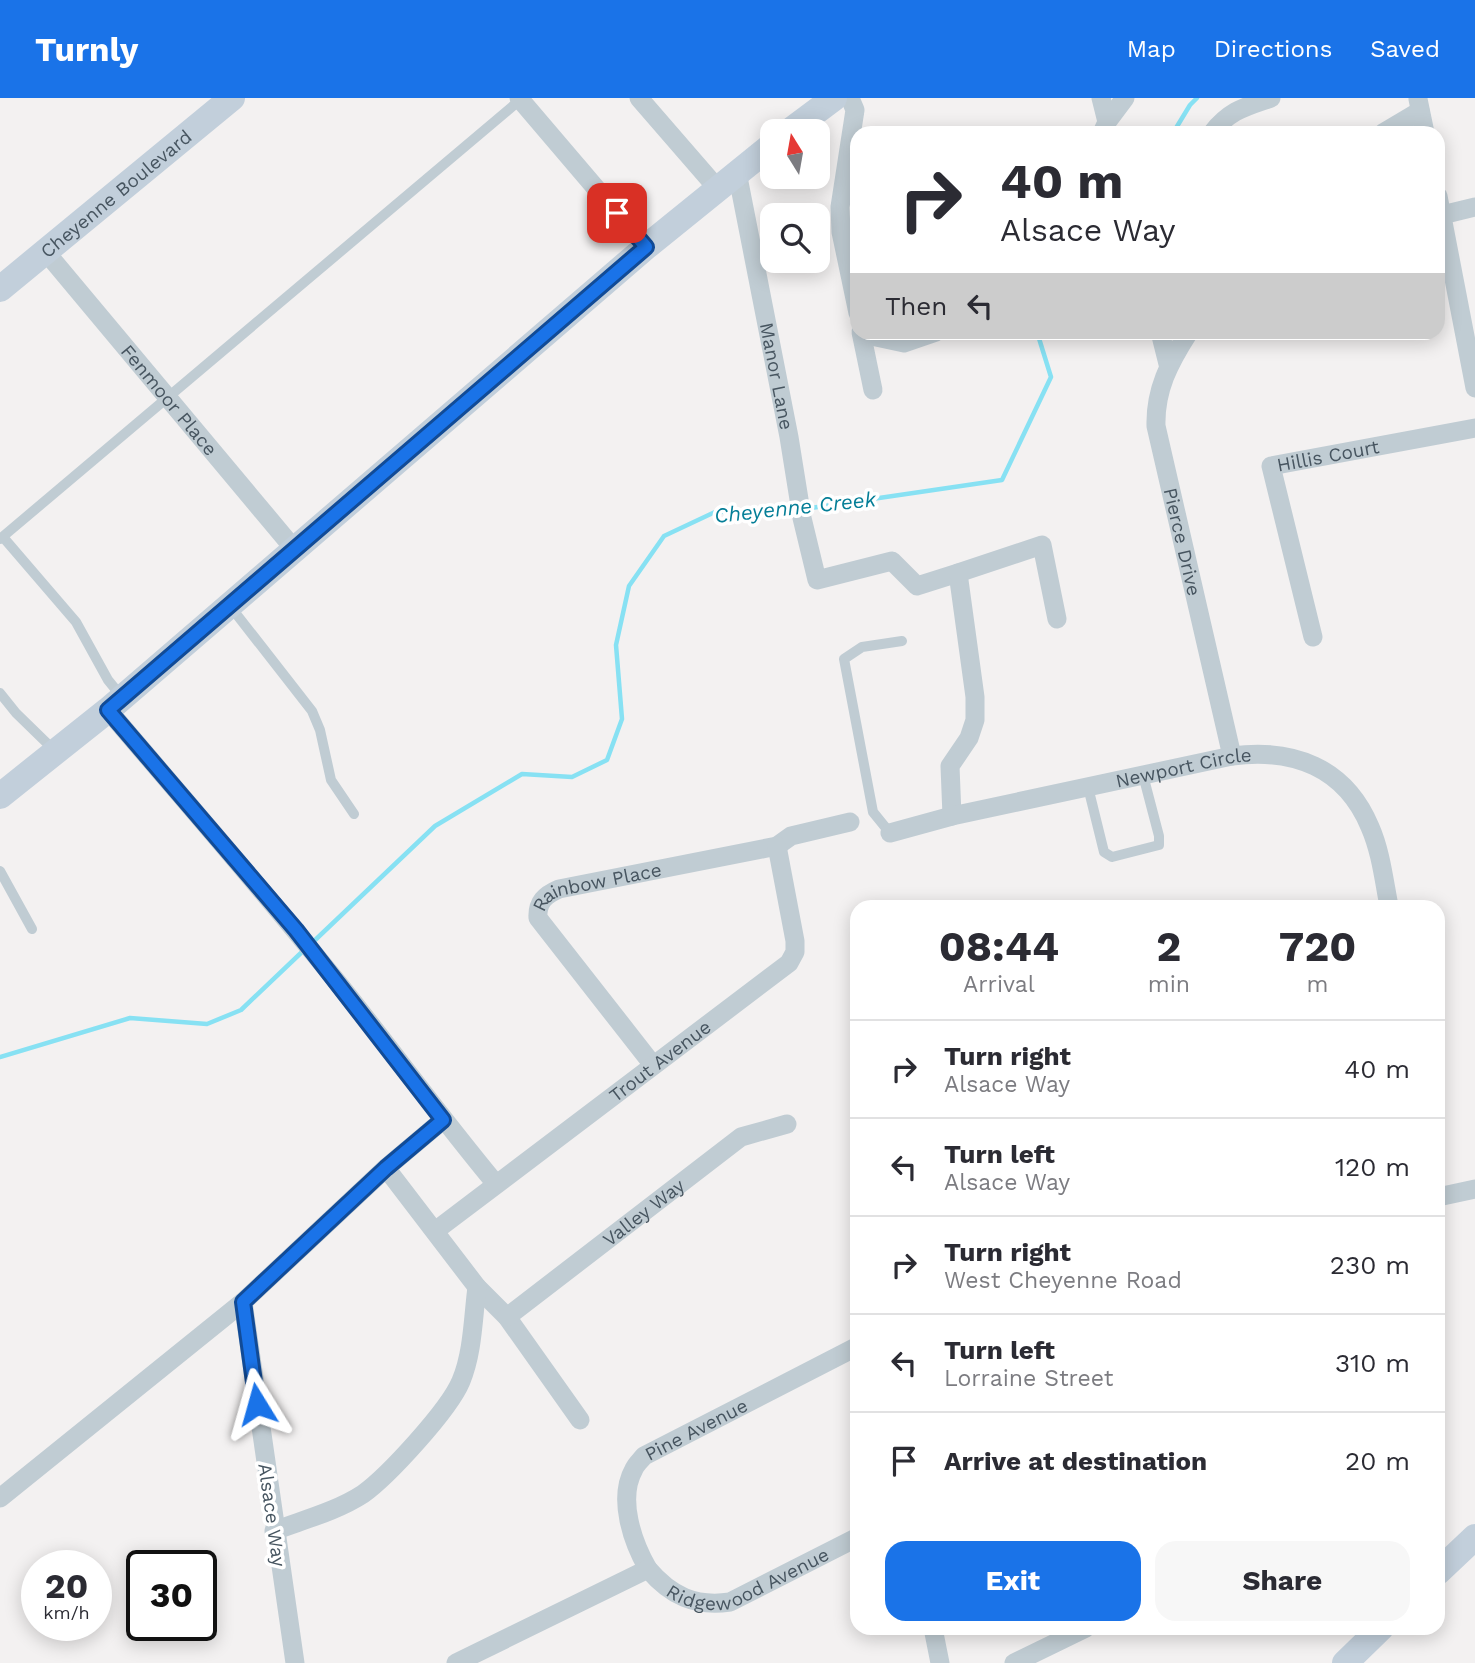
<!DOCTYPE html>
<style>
:root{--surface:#fff;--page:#f7f7f7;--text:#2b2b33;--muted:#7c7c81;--line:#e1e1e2;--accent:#1a73e8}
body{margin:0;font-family:"Work Sans",sans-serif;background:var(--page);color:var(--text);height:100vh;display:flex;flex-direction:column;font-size:26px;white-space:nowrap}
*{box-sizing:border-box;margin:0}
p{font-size:23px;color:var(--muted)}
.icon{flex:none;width:38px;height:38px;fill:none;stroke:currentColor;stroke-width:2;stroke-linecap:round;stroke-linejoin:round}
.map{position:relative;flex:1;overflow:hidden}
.sheet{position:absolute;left:850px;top:802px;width:595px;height:735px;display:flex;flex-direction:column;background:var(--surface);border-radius:21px;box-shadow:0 4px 18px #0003}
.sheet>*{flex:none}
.guide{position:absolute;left:850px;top:28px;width:595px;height:214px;border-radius:21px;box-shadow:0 4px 18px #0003;background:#fff;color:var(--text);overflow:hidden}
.needle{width:46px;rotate:349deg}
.fabs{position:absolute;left:760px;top:21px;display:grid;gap:14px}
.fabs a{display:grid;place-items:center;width:70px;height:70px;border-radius:14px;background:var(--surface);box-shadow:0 4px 18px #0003;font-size:35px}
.speed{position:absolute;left:21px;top:1452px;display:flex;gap:14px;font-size:35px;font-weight:700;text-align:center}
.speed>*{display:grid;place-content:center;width:91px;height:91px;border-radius:50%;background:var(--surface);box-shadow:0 4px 18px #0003;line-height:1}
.speed small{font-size:18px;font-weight:400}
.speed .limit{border:4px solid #111;border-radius:10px;background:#fff;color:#111}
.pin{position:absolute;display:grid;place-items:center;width:60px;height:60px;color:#fff;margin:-30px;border-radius:14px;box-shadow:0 4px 10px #0006}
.me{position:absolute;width:77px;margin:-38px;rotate:352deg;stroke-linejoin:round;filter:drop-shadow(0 0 5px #0008)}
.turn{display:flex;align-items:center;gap:24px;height:147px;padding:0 35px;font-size:32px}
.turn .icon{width:91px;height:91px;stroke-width:2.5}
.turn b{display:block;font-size:49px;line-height:60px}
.then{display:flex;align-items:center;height:66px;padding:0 35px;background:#0003;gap:14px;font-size:26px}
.eta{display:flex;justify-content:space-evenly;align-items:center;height:119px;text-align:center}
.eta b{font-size:42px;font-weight:700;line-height:49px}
.primary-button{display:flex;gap:14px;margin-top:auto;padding:14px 35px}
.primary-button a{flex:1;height:80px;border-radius:21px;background:var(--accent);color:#fff;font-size:28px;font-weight:700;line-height:80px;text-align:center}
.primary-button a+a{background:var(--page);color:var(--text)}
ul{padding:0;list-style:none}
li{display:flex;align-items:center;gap:21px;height:98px;padding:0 35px;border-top:2px solid var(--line)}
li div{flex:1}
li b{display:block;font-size:26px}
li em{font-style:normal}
header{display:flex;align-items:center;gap:42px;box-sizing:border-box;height:98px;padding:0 35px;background:var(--accent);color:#fff}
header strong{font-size:33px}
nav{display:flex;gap:38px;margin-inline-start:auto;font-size:24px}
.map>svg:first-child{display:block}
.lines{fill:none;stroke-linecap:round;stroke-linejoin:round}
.stream{stroke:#87e1f3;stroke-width:4.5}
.lane{stroke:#c0ccd3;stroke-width:10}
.street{stroke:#c0ccd3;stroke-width:19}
.secondary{stroke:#c2cfdb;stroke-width:26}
.route-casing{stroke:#114b97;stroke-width:18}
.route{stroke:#1a73e8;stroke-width:12}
.labels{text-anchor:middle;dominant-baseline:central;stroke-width:7;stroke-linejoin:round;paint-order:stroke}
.street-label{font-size:19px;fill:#475560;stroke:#fff}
.water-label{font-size:21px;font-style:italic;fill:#047e97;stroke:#fff}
</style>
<header>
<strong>Turnly</strong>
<nav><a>Map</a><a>Directions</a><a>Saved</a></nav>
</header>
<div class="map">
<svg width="1475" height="1565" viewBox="0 0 1475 1565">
<rect width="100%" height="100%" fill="#f3f1f1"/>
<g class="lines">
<!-- stream -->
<path class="stream" d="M1173,35L1190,7L1197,0
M804,411L1002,382L1051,279L1037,234
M312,845L435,728L522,676L572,679L607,662L622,621L616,547L629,488L664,438L715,414L796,412
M0,959L130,920L207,926L241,912L303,853"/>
<!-- lane -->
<path class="lane" d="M3,439L76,524L108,582L121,598
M0,441L520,2
M230,508L312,613L320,632L331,682L354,716
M0,595L16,615L55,653
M1088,689L1104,754L1112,759L1159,747V738L1143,677
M890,735L873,714L844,561L862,549L902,543
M0,773L32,831"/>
<!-- street -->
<g class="street">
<path d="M519,0L646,149"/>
<path d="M639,0L717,90"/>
<path d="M850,0L855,12L840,109L841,134L858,215"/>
<path d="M1101,0L1107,24L1102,35"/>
<path d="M1418,1L1425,35"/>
<path d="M1107,24L1125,0"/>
<path d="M1212,35C1230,12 1245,9 1271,0"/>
<path d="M1383,35L1420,13"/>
<path id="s1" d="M737,74L789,339L802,420L817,482L892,463L917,488L958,475L975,599V622L969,640L950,668L952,718"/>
<path d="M1438,98L1475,290"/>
<path d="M1442,117L1475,109"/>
<path id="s2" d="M45,153L295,452"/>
<path d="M861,234L873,292"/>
<path d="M1160,234L1168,266"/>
<path id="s3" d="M1189,234C1169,265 1155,292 1156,328L1232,658"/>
<path d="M862,236L904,245L936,234"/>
<path d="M958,475L1042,447L1057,521"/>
<path id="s4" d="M1313,539L1271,368L1475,330"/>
<path d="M108,612C185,703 263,792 338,885C391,951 441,1020 496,1086"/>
<path id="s5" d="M890,735L952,718L1232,658C1293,650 1345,669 1370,729C1381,754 1384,783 1389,808"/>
<path id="s6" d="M653,967L538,820C537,804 545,797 559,791L777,748L791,738L850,724"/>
<path d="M1438,1099L1475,1091"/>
<path id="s7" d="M435,1133L789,865L795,854V843L777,748"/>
<path d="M477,1189L507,1219L580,1322"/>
<path id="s8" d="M507,1219L741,1039L787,1026"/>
<path d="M0,1400L243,1204"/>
<path d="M274,1433C303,1422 337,1413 363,1396C388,1378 449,1312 461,1283C473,1254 473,1220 477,1189L386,1070"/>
<path id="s9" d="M648,1471C633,1445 617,1401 634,1371C636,1366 641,1362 644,1358L858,1248"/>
<path d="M933,1530L940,1565"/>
<path d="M295,1565L243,1204L386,1070L443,1022"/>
<path id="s10" d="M456,1565L648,1471C671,1498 695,1509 730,1504L858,1439"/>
<path d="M1014,1565L1086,1530"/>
</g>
<!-- secondary -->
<g class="secondary">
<path d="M790,33L834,0"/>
<path id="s11" d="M0,191L232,0"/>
<path d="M0,698L108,612L646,149L772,47"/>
<path d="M1438,1474L1475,1439"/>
<path d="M1345,1565L1381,1530"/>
</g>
</g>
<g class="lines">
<defs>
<path id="route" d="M257,1306L243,1204L386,1070L443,1022L296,832L108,612L646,149L617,115"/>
</defs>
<!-- route casing -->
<use href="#route" class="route-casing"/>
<!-- route -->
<use href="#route" class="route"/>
</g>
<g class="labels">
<!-- street labels -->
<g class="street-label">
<text stroke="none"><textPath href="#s11" startOffset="150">Cheyenne Boulevard</textPath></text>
<text stroke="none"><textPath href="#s1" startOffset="208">Manor Lane</textPath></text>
<text stroke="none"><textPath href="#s2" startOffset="194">Fenmoor Place</textPath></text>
<text stroke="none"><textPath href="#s4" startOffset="234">Hillis Court</textPath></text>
<text stroke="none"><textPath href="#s3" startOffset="220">Pierce Drive</textPath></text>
<text stroke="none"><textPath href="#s5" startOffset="301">Newport Circle</textPath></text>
<text stroke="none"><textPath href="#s6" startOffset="262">Rainbow Place</textPath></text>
<text stroke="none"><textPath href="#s7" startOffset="282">Trout Avenue</textPath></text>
<text stroke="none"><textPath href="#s8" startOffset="172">Valley Way</textPath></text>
<text stroke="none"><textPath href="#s9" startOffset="180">Pine Avenue</textPath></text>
<text transform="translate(272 1417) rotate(82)">Alsace Way</text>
<text stroke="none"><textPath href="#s10" startOffset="329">Ridgewood Avenue</textPath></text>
</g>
<!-- water labels -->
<g class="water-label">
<text transform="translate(795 409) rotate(-6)">Cheyenne Creek</text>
</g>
</g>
</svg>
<div class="fabs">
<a><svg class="needle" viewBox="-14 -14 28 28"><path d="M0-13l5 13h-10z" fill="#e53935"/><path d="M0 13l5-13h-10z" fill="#7c7c81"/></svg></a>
<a><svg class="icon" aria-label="search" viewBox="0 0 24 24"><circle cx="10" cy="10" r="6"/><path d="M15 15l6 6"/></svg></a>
</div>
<div class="speed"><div>20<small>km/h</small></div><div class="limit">30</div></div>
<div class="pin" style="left:617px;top:115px;background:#d93025"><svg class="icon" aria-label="arrive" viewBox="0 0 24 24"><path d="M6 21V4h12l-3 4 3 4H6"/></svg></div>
<svg class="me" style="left:257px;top:1306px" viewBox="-20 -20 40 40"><path d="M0-17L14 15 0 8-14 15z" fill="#1a73e8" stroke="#fff" stroke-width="4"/></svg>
<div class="guide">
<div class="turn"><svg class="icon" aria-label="right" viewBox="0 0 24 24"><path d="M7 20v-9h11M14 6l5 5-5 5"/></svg><div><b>40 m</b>Alsace Way</div></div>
<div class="then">Then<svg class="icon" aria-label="left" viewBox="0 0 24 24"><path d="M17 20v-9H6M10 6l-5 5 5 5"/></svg></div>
</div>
<section class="sheet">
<div class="eta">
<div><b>08:44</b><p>Arrival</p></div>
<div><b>2</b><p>min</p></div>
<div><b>720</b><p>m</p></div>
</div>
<ul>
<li><svg class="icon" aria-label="right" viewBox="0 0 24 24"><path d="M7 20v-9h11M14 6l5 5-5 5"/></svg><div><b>Turn right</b><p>Alsace Way</p></div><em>40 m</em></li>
<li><svg class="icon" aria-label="left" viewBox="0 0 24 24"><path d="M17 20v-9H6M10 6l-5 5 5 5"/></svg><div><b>Turn left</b><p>Alsace Way</p></div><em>120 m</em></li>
<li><svg class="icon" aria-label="right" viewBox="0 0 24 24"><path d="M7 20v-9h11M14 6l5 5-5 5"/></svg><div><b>Turn right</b><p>West Cheyenne Road</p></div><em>230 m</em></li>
<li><svg class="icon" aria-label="left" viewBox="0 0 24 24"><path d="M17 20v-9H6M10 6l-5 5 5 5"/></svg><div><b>Turn left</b><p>Lorraine Street</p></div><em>310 m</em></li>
<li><svg class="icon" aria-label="arrive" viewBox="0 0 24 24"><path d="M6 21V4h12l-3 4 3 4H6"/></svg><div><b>Arrive at destination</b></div><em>20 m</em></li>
</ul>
<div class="primary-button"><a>Exit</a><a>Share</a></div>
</section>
</div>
